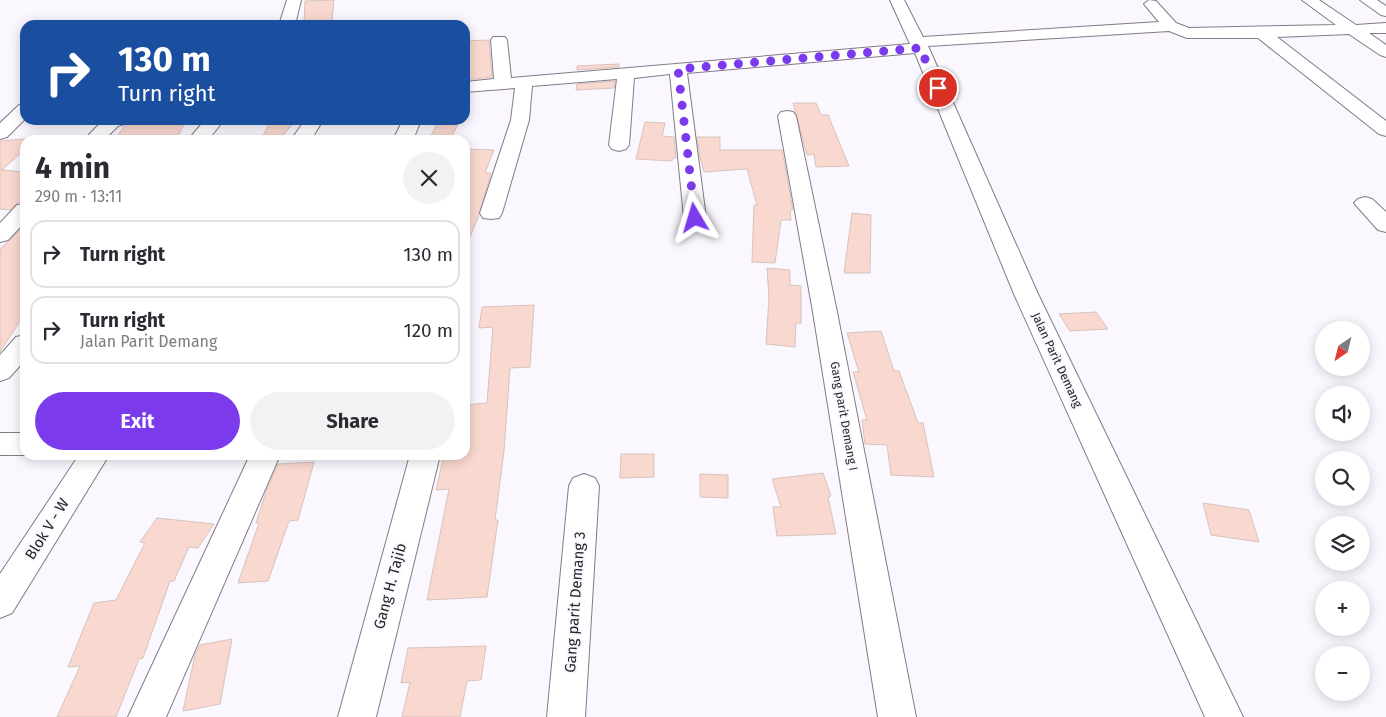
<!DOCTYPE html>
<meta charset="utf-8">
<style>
:root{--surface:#fff;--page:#f2f2f3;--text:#2b2b33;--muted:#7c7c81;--line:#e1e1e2;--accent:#7c3aed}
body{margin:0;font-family:"Fira Sans",sans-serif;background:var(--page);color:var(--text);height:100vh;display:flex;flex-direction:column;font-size:19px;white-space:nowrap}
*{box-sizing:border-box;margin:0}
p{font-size:16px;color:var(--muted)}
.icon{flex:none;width:28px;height:28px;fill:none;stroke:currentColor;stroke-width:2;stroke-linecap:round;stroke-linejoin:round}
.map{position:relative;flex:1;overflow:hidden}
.sheet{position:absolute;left:20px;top:135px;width:450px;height:325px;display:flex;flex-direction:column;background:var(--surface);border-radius:15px;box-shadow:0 2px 12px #0003}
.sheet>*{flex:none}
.guide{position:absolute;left:20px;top:20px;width:450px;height:105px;border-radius:15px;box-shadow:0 2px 12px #0003;background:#1a4fa0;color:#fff;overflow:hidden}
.needle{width:32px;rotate:215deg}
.tools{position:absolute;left:1315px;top:321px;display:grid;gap:10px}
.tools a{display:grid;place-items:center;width:55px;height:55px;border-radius:50%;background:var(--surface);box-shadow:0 2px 12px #0003;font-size:25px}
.pin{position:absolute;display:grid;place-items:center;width:42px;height:42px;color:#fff;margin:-21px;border:2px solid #fff;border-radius:50%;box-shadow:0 1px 5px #0007}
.me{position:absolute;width:55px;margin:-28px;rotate:353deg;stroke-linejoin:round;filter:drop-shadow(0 0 4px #0008)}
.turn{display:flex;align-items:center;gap:18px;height:105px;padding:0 15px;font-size:22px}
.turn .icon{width:65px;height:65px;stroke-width:2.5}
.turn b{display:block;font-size:35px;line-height:42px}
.round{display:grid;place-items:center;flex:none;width:52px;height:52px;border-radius:26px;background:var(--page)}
.headline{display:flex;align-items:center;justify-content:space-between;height:85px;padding:0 15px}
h1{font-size:30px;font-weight:700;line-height:38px}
.action{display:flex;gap:10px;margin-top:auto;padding:10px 15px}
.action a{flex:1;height:58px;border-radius:30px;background:var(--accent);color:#fff;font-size:20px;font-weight:700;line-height:58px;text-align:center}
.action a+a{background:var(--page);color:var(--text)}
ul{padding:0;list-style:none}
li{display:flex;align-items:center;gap:15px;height:68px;margin:0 10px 8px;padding:0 5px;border:2px solid var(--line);border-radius:15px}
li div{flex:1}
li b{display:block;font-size:19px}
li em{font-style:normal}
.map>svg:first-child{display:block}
.building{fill:#f9d8cf;stroke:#d7c3bd}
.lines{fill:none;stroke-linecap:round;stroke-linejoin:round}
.minor-casing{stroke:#837a89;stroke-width:2}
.minor{fill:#fff;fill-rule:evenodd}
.route{stroke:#7c3aed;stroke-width:9;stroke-dasharray:0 16.2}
.labels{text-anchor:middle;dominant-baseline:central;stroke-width:4;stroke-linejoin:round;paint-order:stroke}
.street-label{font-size:12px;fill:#28242a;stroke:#fbf7fe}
.near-street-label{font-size:15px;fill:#28242a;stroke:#fbf7fe}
</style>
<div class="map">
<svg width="1386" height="717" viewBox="0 0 1386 717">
<rect width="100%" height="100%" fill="#fbf7fe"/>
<!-- building -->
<path class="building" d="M334,0L332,21L304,23L305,1Z
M489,40L492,77L465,80V41Z
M619,64V67L577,70V66Z
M615,81L614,88L576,90L577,84Z
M793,103H816L821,115H828L849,166L816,167L814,154L807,155Z
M129,120H186L176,140H114Z
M271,120H296L279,140H261Z
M439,120H460L450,140H429Z
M645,122L665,123L662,136L674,137L676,158H673L672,161L636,159Z
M697,137H720V150H782L793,210H790L791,220H781L775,263L752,262L754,205H757L747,169L704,172L700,157Z
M37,138L35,140H25V149L2,170L25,172V202L17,203L10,210L0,209V141Z
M465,149L494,150L485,173H491L479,215L466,247Z
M852,213L871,215L870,273H844Z
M25,225V313L0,352V249Z
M767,268L790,270V285L801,286V323H796L795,347L766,344L769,298Z
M534,305L530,367L510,368L504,451L495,520H498L487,597L427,600L449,489L436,490L444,455H465V405L487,403L493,327L479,328L482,307Z
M1096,312L1108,329L1070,331L1059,314Z
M881,331L894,371H899L918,423H923L934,477L891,475L887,445L865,444L862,420H867L853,372H859L847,333Z
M621,454H654V477L620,478Z
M314,462L298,520L289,521L268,581L238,583L259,523H256L266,492L278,464Z
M823,473L831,496L828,497L836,534L777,536L773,507H781L772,479Z
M700,474L728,475V498L700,497Z
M1203,503L1249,510L1259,542L1211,535Z
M157,518L214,524L198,548L189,547L174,581H170L143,658L139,659L116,717H57L80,666L68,667L94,603L116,600L145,543L140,542Z
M232,639L220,704L183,711L195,655L200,645Z
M486,646L481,680L467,681L460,717H402L410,682L401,683L408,648Z"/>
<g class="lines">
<defs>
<path id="minor" d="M287,0H301L295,25H279Z
M890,0H904L923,37L1159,22L1144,4L1149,0L1156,1L1176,23L1189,28L1336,25L1302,0H1319L1356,25L1386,23V33H1369L1386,45V57L1380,55L1349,34L1277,37L1386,121V136L1379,134L1258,38H1187L1169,31L928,46L1038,294L1243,717H1205L1014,294L915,53L687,73L706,218L703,223L695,224L687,223L684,218L670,74L634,78L629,145L626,149L619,151L612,149L609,145L617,79L532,86L529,120L502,213L499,218L491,219L483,218L480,213L511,120L515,88L465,92V82L494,79L491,40L493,37H505L507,40L511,78L910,44Z
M1360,0H1377L1386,6V16L1381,15Z
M25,104V119L7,137L0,139V123L19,105Z
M787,111L793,112L796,116L837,312L916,717H878L813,312L778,116L781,112Z
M103,120H126L124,124L118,126L104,140H84Z
M205,120H224L208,140H188Z
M305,120H323L311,140H291Z
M403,120H421L413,140H393Z
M1365,197L1372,199L1386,212V232L1378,230L1354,203L1358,199Z
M25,204V222L8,240L0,242V223L17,205Z
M25,335V360L9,378L0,381V355L16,337Z
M0,433H25V455H0Z
M79,455H109L12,613L0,618V574Z
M250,455H280L166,717H128Z
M410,455H440L376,717H338Z
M584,474L595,478L599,486L585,717H547L569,486L573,478Z"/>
</defs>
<!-- minor casing -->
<use href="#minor" class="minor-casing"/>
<!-- minor -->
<use href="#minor" class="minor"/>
</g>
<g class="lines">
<!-- route -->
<path class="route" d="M695,218L678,69L920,48L938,88"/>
</g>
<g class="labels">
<!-- street labels -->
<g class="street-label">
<text transform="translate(1057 360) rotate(65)">Jalan Parit Demang</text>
<text transform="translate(844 416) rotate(80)">Gang parit Demang I</text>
</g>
<!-- near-street labels -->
<g class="near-street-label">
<text transform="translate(47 529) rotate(-58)">Blok V - W</text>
<text transform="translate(390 586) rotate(-75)">Gang H. Tajib</text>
<text transform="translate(575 602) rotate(-86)">Gang parit Demang 3</text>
</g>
</g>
</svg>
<div class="tools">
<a><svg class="needle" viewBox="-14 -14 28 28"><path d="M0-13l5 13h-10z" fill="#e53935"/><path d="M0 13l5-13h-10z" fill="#7c7c81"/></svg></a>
<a><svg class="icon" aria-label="sound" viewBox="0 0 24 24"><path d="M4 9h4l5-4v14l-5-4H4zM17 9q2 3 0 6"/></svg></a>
<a><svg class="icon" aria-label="search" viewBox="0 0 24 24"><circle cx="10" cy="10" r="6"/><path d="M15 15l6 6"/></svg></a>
<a><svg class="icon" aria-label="layers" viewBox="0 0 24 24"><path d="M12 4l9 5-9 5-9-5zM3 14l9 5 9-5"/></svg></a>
<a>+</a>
<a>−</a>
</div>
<div class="pin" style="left:938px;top:88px;background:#d93025"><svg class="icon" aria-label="arrive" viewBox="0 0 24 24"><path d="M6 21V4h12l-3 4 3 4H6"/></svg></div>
<svg class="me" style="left:695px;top:218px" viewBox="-20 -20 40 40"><path d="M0-17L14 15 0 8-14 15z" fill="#7c3aed" stroke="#fff" stroke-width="4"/></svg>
<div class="guide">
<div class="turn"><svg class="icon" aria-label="right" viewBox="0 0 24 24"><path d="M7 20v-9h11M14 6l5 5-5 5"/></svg><div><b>130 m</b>Turn right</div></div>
</div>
<section class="sheet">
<div class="headline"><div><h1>4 min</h1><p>290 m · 13:11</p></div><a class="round"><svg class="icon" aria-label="close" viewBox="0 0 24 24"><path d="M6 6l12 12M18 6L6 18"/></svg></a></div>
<ul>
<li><svg class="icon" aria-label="right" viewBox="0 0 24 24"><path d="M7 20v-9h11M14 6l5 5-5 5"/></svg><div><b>Turn right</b></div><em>130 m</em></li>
<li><svg class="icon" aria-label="right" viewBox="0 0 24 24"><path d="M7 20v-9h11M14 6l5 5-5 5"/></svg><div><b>Turn right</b><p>Jalan Parit Demang</p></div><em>120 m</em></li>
</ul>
<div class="action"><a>Exit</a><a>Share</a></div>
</section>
</div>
